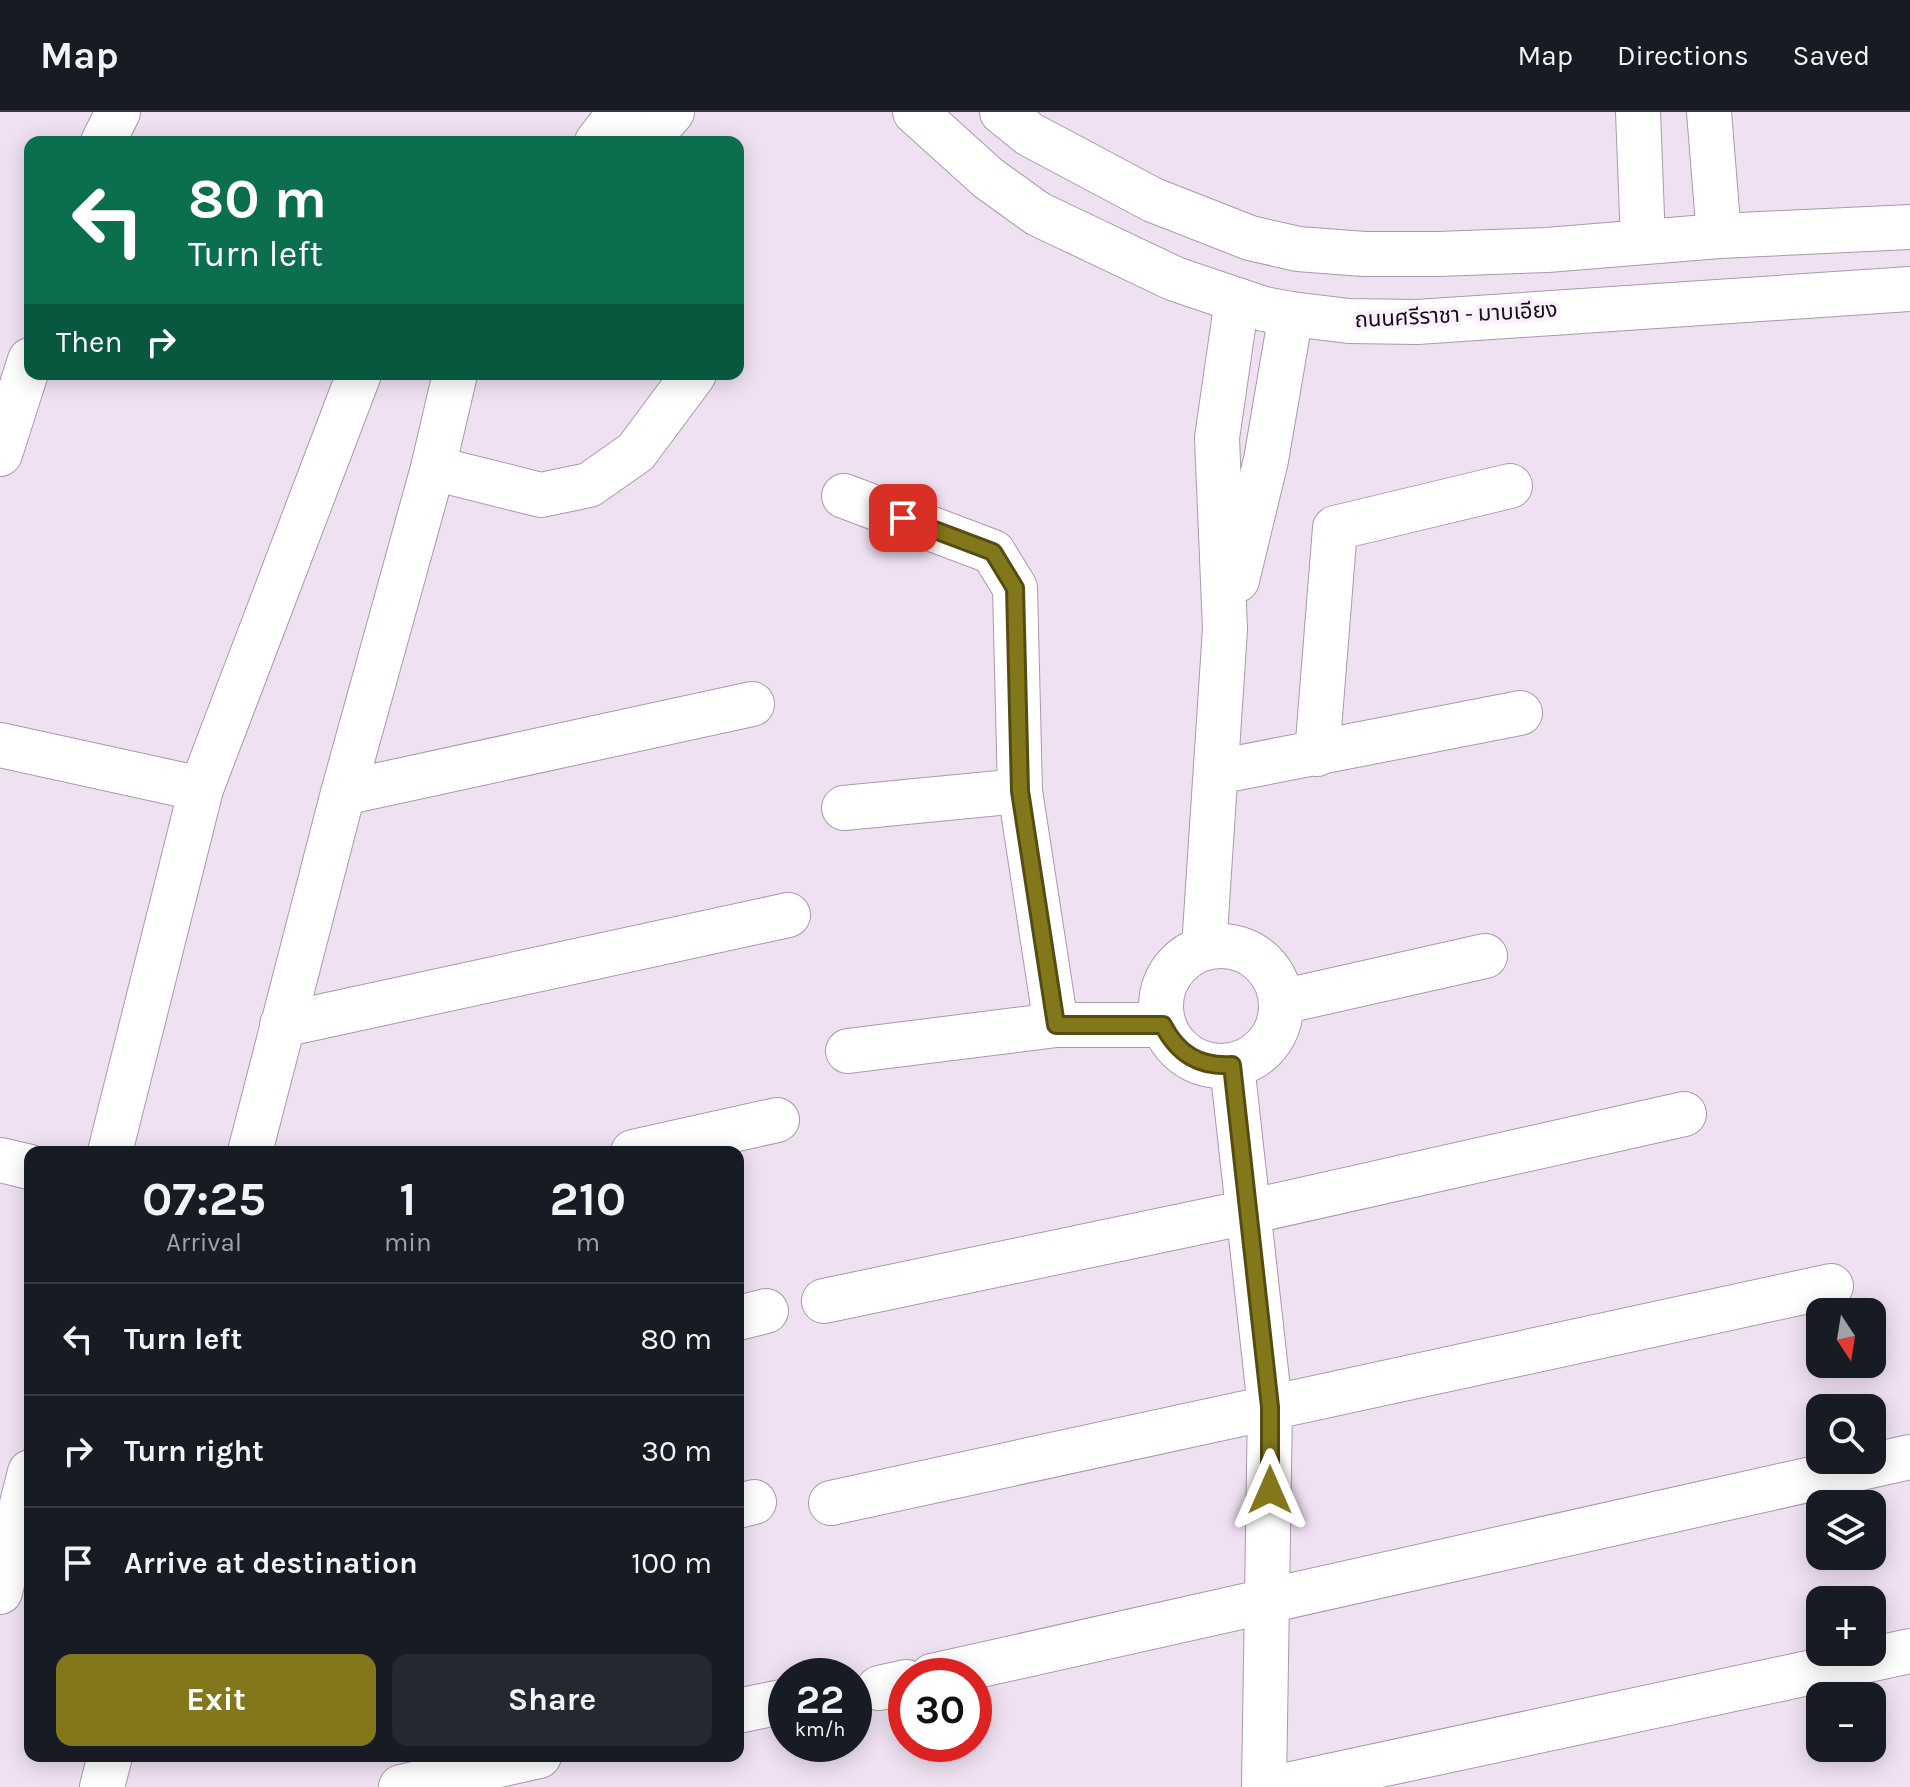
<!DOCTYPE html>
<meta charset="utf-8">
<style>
:root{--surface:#171b24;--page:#242831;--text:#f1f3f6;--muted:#9ea1a6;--line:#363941;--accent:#82771b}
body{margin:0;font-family:Karla,"Noto Sans Thai",sans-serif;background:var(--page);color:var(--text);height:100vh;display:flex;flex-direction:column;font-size:30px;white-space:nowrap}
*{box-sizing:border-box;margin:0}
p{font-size:26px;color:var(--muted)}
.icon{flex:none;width:44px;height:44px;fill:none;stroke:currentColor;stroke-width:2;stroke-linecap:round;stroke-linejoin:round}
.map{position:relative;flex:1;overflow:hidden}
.details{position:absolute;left:24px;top:1034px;width:720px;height:616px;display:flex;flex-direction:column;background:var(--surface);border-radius:16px;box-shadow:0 4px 20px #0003}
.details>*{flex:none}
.top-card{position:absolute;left:24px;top:24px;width:720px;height:244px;border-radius:16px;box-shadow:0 4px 20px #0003;background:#0b6e4f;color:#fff;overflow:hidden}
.needle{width:52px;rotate:168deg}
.controls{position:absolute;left:1806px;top:1186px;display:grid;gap:16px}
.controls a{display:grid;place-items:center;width:80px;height:80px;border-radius:16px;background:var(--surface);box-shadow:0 4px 20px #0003;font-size:40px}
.speed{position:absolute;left:768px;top:1546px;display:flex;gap:16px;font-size:40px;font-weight:700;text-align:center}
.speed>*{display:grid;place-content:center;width:104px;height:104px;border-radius:50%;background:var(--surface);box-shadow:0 4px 20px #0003;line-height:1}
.speed small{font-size:20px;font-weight:400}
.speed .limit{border:12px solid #d22;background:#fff;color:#111}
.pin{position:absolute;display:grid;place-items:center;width:68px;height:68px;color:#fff;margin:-34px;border-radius:16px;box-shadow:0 4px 12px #0006}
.me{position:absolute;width:88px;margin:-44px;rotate:0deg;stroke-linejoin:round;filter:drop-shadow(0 0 6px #0008)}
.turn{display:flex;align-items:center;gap:28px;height:168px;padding:0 32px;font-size:36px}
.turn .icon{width:104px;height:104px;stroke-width:2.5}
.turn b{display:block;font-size:56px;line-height:68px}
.then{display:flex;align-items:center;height:76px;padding:0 32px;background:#0003;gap:16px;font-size:30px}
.eta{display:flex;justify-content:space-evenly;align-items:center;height:136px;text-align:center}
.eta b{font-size:48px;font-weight:700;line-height:56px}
.button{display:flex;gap:16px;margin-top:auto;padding:16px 32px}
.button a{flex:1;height:92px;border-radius:16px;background:var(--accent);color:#fff;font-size:32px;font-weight:700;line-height:92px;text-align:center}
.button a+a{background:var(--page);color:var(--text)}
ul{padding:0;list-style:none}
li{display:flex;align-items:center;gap:24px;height:112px;padding:0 32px;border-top:2px solid var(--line)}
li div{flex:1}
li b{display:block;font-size:30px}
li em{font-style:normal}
header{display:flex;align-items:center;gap:48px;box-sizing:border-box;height:112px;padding:0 40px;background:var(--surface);border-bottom:2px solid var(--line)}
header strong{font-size:38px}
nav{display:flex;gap:44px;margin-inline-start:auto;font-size:28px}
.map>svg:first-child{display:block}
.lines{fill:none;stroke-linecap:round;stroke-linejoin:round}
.minor-casing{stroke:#a79aaa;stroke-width:46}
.major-casing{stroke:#a79aaa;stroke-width:46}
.minor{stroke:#fff;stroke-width:44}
.major{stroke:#fff;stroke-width:44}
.route-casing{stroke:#544d12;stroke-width:20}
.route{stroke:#82771b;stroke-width:14}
.labels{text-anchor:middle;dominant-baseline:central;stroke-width:8;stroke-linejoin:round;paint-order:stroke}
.street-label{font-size:22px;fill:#130f14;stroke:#fbeffd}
</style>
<header>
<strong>Map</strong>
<nav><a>Map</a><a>Directions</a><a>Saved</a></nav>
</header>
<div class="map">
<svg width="1910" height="1675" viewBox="0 0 1910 1675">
<rect width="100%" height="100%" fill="#efe1f2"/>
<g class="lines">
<defs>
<path id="minor" d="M1638,0L1643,130
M1709,0L1719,124
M103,30L118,0
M597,30L620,0
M645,30L672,0
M0,342L30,248
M433,356L541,383L589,373L636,340L694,262
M844,384L993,440L1015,476L1020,679L1056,913
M1237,468L1266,348L1291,202
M0,633L201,677
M1317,642L1335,416L1510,374
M1217,660L1520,601
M343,681L752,592
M844,696L1020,679
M1161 894a60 60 0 1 1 120 0a60 60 0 1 1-120 0Z
M1204,836L1225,517L1217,326L1237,188
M1281,890L1485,844
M282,913L788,803
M848,939L1056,913H1163
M1232,953L1270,1295L1264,1675
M110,1040L201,677L359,262
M250,1040L343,681L433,356L455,262
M633,1040L777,1008
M0,1048L30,1055
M824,1189L1248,1100L1684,1002
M738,1206L766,1199
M831,1391L1831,1174
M738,1394L754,1390
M0,1480L30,1360
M932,1564L1910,1345
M879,1576L906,1570
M738,1599L786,1589
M102,1675L110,1644
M401,1675L539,1644
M1278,1675L1910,1539"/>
<path id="major" d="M915,0L988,66L1038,102L1175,167L1264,197L1291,202L1349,209L1417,210L1910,177
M1002,0L1029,22L1153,88L1250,126L1298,137L1364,142H1438L1547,138L1719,124L1910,115"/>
</defs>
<!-- minor casing -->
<use href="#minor" class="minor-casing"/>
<!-- major casing -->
<use href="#major" class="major-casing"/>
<!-- minor -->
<use href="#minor" class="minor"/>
<!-- major -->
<use href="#major" class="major"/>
</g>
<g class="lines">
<defs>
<path id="route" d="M903,406L993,440L1015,476L1020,679L1056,913H1163C1178,942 1199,955 1232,953L1270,1295V1378"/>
</defs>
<!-- route casing -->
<use href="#route" class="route-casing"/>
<!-- route -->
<use href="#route" class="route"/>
</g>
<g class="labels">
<!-- street labels -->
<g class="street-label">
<text transform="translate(1456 203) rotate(-3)">ถนนศรีราชา - มาบเอียง</text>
</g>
</g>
</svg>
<div class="controls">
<a><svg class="needle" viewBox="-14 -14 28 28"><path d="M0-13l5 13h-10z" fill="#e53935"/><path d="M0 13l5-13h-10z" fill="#9ea1a6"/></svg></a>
<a><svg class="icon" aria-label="search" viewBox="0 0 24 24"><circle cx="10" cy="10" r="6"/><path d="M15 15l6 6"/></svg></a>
<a><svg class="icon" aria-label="layers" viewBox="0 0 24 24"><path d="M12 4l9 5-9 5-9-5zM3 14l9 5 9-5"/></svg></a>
<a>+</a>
<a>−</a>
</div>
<div class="speed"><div>22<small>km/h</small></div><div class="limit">30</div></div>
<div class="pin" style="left:903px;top:406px;background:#d93025"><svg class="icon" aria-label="arrive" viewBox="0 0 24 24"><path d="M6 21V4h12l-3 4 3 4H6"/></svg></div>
<svg class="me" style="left:1270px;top:1378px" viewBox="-20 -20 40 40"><path d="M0-17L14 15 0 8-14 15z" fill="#82771b" stroke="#fff" stroke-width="4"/></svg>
<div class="top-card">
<div class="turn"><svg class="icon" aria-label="left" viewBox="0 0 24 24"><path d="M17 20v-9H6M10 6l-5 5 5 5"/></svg><div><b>80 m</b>Turn left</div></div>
<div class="then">Then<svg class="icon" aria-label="right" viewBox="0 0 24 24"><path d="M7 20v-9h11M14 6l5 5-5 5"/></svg></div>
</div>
<section class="details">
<div class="eta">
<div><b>07:25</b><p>Arrival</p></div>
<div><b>1</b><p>min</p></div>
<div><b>210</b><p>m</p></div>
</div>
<ul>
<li><svg class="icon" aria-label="left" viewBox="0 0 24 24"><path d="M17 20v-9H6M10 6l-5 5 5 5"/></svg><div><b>Turn left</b></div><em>80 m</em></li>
<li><svg class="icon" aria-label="right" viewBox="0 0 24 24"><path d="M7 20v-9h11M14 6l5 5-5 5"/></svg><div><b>Turn right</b></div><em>30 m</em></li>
<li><svg class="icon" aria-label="arrive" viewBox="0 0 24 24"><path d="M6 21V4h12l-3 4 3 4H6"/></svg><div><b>Arrive at destination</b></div><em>100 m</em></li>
</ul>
<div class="button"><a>Exit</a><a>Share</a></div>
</section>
</div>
